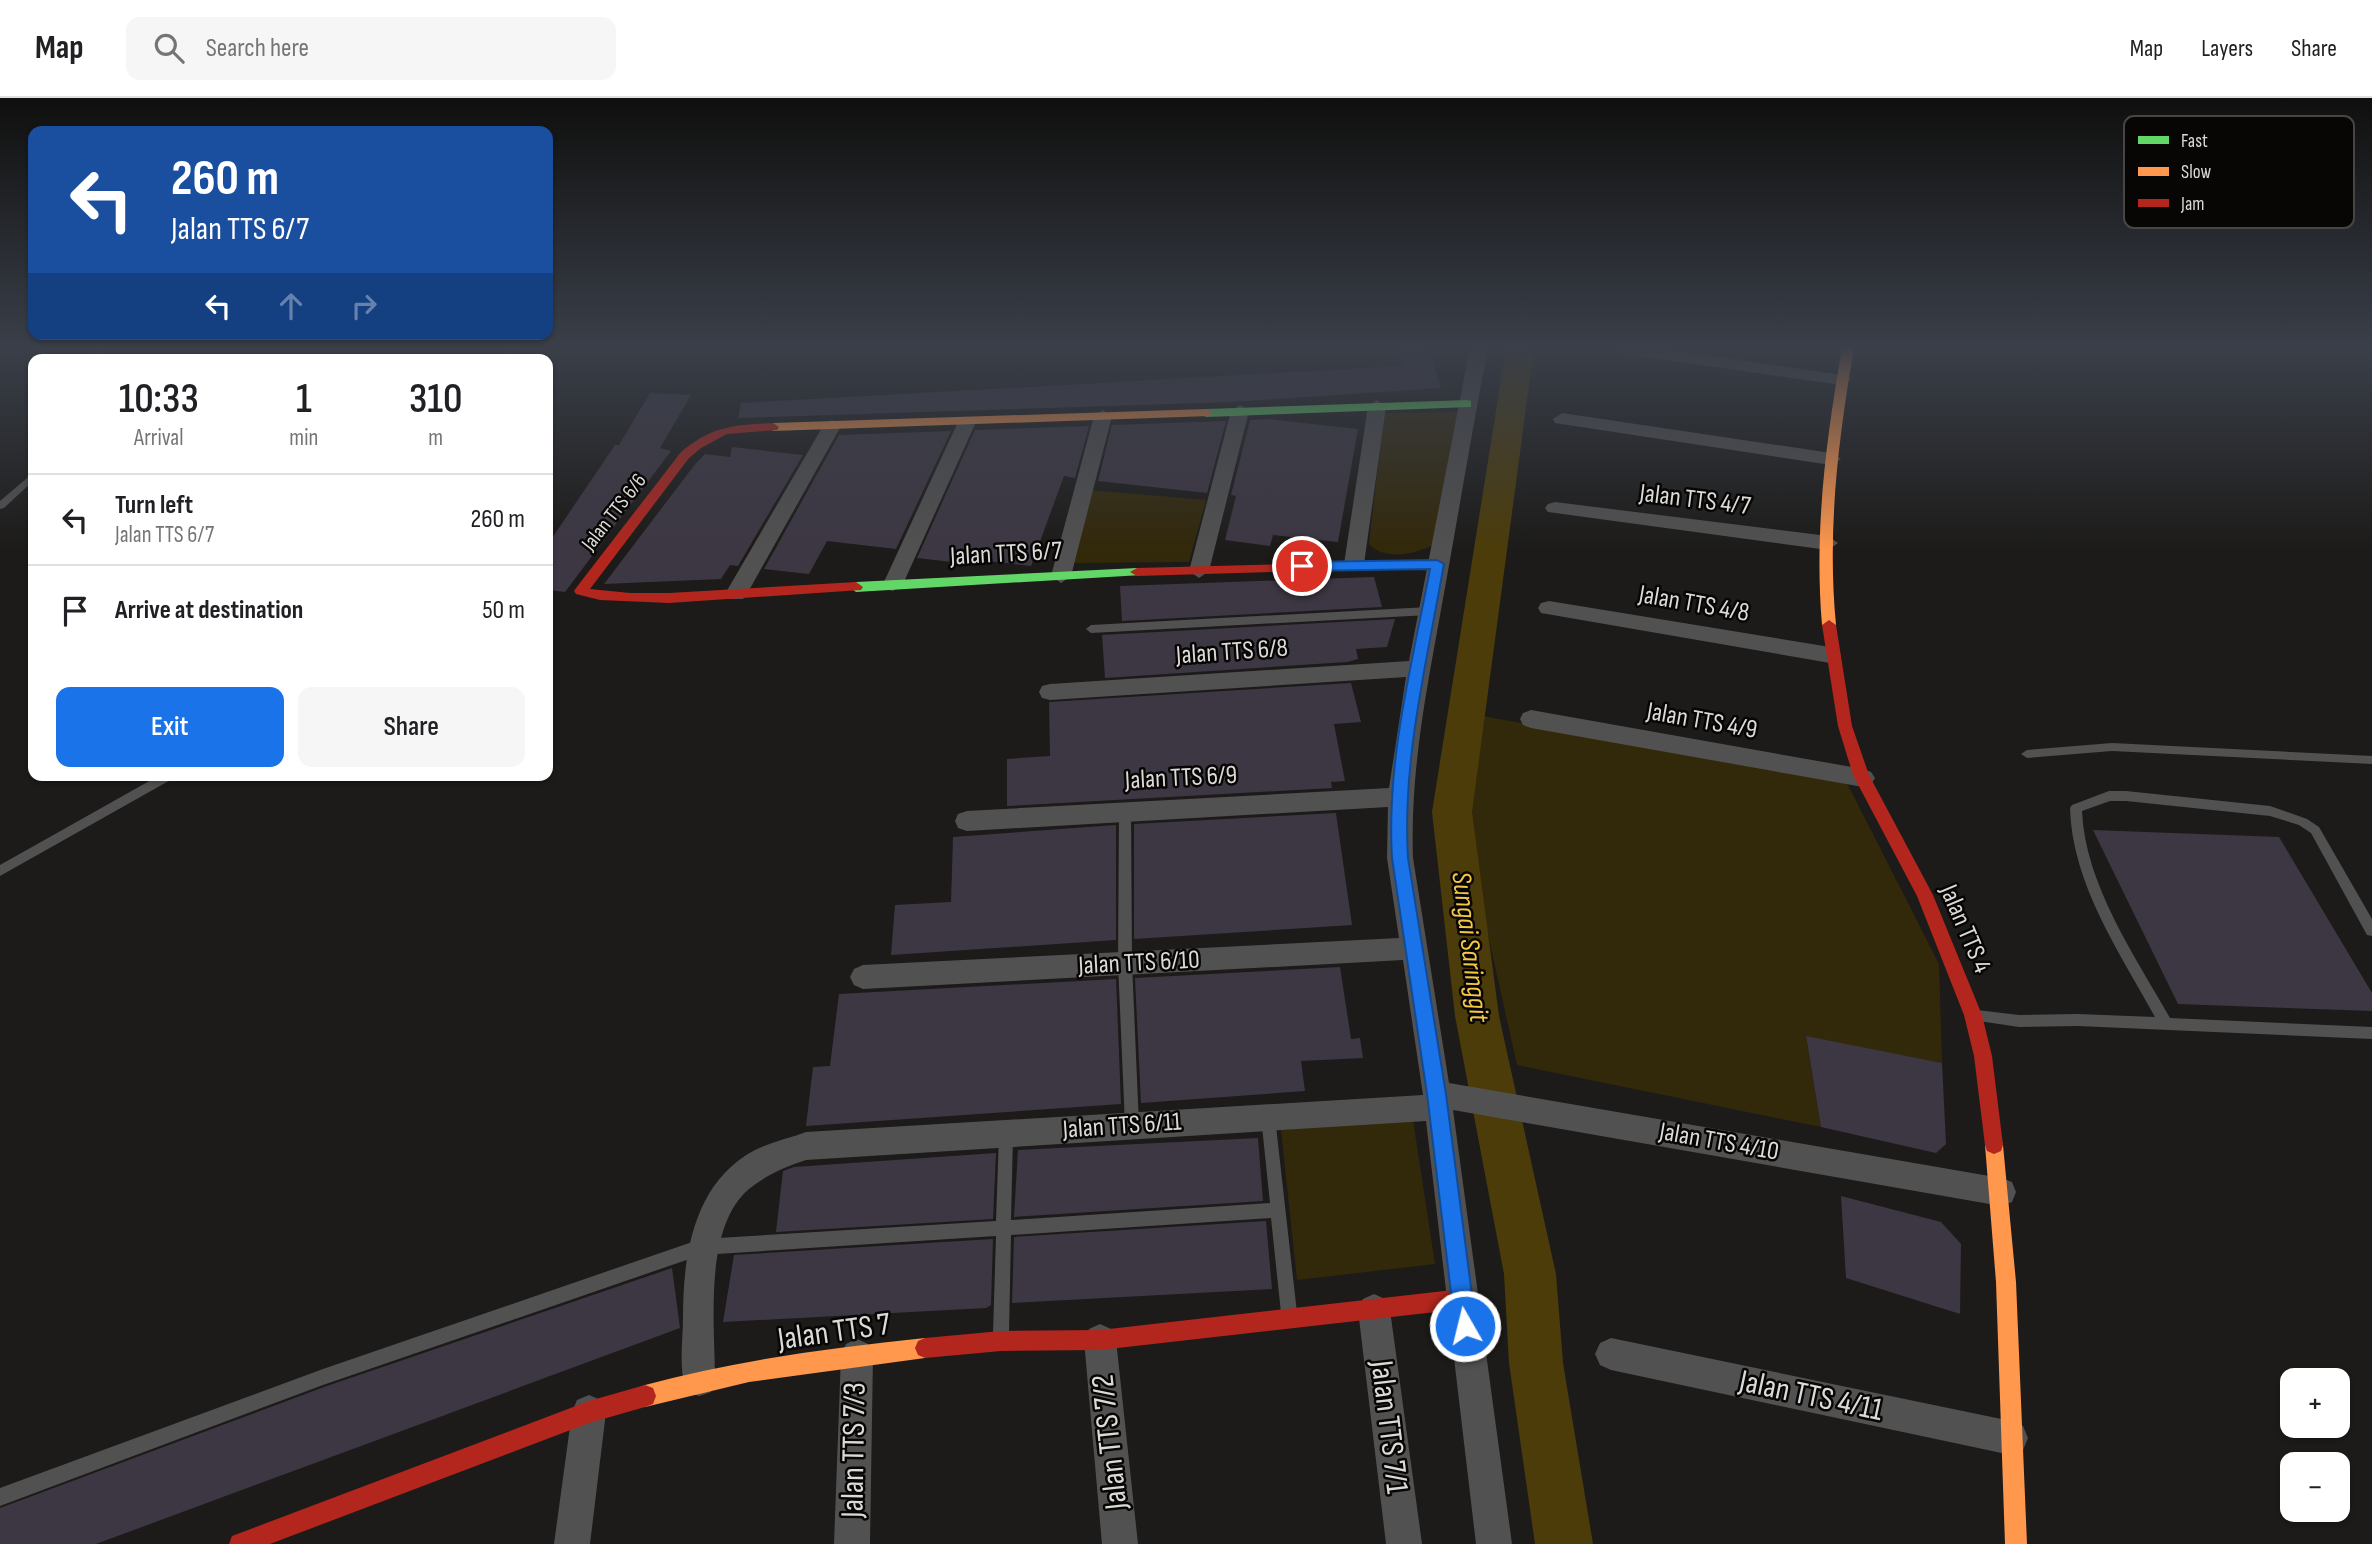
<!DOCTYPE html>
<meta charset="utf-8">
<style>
:root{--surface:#fff;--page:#f6f6f6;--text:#202124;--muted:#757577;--line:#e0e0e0;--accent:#1a73e8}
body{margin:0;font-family:"Sofia Sans Condensed",sans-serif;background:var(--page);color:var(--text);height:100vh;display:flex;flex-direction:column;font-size:26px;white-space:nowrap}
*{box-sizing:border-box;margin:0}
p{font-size:23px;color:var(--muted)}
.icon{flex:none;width:38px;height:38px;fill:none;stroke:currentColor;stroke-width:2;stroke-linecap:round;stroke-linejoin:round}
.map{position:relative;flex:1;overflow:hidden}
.drawer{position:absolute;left:28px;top:256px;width:525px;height:427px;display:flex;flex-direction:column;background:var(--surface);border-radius:14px;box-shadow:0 2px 5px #0004}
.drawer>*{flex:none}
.top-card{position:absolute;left:28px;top:28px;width:525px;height:214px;border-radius:14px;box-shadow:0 2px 5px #0004;background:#1a4fa0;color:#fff;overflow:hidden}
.controls{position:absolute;left:2280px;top:1270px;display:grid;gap:14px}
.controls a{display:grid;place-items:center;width:70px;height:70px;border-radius:14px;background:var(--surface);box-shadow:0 2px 5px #0004;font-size:35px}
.pin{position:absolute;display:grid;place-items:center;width:60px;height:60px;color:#fff;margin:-30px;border:4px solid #fff;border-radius:50%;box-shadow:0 2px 7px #0007}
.me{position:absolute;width:77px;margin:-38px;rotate:352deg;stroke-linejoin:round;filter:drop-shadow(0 0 5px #0008)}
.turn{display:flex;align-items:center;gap:24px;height:147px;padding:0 28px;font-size:32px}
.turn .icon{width:91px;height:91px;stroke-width:2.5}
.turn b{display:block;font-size:49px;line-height:60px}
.lanes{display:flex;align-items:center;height:66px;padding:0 28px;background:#0003;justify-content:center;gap:35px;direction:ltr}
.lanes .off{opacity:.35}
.eta{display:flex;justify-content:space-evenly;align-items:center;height:119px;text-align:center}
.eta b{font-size:42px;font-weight:600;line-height:49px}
.action{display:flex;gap:14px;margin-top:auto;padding:14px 28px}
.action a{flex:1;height:80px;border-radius:14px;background:var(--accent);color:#fff;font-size:28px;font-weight:600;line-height:80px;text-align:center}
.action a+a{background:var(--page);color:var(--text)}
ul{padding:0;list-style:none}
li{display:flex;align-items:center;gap:21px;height:91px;padding:0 28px;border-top:2px solid var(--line)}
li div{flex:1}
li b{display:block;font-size:26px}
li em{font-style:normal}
header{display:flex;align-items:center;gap:42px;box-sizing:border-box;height:98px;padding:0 35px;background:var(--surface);border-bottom:2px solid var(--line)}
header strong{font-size:33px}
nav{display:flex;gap:38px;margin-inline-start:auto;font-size:24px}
.search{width:490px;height:63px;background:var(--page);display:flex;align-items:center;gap:18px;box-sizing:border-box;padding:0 24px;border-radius:14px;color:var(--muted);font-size:26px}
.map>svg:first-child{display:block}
.green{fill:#32280a}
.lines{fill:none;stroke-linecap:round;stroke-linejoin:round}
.river{fill:#4c3c0a;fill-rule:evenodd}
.building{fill:#3d3743}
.lane{fill:#525151;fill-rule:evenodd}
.street{fill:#525151;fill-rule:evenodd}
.fast{fill:#63d668;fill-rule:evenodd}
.slow{fill:#ff974d;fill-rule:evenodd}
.jam{fill:#b3261e;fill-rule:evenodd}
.route{fill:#1a73e8;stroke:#114b97;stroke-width:2}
.labels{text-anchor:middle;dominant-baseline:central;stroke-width:5;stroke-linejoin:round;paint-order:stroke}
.far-street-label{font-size:21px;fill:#dbdad7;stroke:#070605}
.street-label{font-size:26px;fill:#dbdad7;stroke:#070605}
.water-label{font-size:28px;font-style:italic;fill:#f4c745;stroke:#070605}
.near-street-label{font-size:32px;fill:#dbdad7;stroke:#070605}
.key{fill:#070605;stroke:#474644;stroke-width:2}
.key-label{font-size:19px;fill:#dbdad7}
</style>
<header>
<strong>Map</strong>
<div class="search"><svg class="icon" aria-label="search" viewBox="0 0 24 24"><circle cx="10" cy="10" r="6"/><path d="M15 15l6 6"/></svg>Search here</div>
<nav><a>Map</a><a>Layers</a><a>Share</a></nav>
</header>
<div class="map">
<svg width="2372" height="1446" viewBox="0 0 2372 1446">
<rect width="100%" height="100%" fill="#1c1b19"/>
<!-- green -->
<path class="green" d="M1464,314L1432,447C1416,457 1382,462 1369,446L1384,315Z
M1090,392L1206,402L1189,464L1074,465L1069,458Z
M1482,618L1846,683L1939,866L1942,965L1806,939L1821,1029L1517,967L1466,738Z
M1413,1022L1435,1166L1297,1182L1281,1032Z"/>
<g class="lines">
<!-- river -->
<path class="river" d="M1506,250H1534L1472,714L1499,918L1556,1176L1563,1265L1593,1446H1535L1509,1265L1504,1176L1455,918L1432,714Z"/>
</g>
<!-- building -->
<path class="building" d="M1397,250H1428L1441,290L1232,304L738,320L741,305L1404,268Z
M650,295L691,297L660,350L671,353L565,494L548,492V446L615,347H619Z
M1267,321L1358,331L1338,444L1273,437L1270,448L1225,442L1236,398L1231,397L1250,322Z
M1226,323L1207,395L1098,383L1112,327Z
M1089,328L1075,380L1064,378L1031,468L972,461L970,466L917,460L975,332Z
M951,333L896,451L827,443L809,476L764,471L839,337Z
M732,349L803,357L738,468L730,467L721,481L604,486L696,365L705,356L730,359Z
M1374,479L1382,509L1122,523L1120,488Z
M1395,521L1387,549L1356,551L1358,561L1347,564L1105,580L1102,537Z
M1351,585L1361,624L1334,626L1345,683L1331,684L1332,690L1007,708V661L1050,658L1049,604Z
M1336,715L1352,827L1134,841V726Z
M1116,727V842L891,857L895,807L951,804L953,739Z
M2093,732L2279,739L2372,895V913L2178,906Z
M1340,869L1351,941L1360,940L1363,960L1301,963L1305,993L1141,1005L1135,880Z
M1116,881L1121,1006L806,1028L813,969L830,968L839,896Z
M1806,938L1942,965L1946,1046L1936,1055L1821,1029Z
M1258,1040L1263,1103L1014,1119L1018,1052Z
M996,1055L993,1121L776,1134L783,1073L794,1069Z
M1841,1098L1941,1124L1961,1146L1960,1216L1846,1180Z
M1266,1123L1272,1191L1012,1205L1014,1139Z
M993,1141L991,1207L986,1210L723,1224L734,1157Z
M672,1170L680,1230L96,1446H0V1410L324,1289Z"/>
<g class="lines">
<!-- lane -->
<path class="lane" d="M96,250H105L97,261H88Z
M511,250H522L505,261H494Z
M33,375V383L4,410L0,411V403Z
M1429,509L1434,513L1429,517L1091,535L1086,531L1091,527Z
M2112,645L2372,658V666L2112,653L2027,660L2021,656L2027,652Z
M160,677H176L174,680L0,778V767Z
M2109,693H2126L2270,708L2307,721L2319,729L2372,821V838L2367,837L2311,735L2299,727L2270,718L2126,703H2110L2082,713C2085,786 2135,858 2170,920L2372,929V941L2078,928L2019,929L1972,922L1970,918L1972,914L1977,912L2019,917L2078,916L2155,919C2120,855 2072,786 2070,710L2072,707Z
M1125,708L1129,710L1131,713L1132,865L1139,1027L1137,1032L1132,1034L1127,1032L1125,1027L1118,865L1119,713L1121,710Z
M1268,1012L1273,1014L1275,1019L1297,1215L1295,1221L1289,1223L1283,1221L1281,1215L1271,1120L1011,1137L1009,1235L1007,1241L1001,1243L995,1241L993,1235L996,1138L701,1157L323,1287L0,1408V1390L323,1271L701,1141L996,1123L999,1037L1001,1032L1006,1030L1011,1032L1013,1037L1011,1122L1270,1105L1261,1019L1263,1014Z"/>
<!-- street -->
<path class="street" d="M1470,250H1488C1471,337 1457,425 1441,512C1426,595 1410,675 1413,760L1449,985L2001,1080L2012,1084L2016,1094L2012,1104L2001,1108L1453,1012L1512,1446H1476L1426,1023L806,1062C785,1069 766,1077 749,1091C703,1130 715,1227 715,1282L711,1294L699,1298L687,1294C678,1272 683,1243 683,1219C683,1156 694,1084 755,1052C771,1044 790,1040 806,1034L1423,997L1403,862L863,891L854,887L850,879L854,871L863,867L1399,840L1387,760L1388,709L967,733L958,730L955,723L958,716L967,713L1389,690L1406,579L1050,602L1042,600L1039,594L1042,588L1050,586L1409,563Z
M1608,250H1655L1842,277L1851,282L1842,287L1617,255Z
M1377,302L1386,308L1364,466L1354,473L1344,466L1368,308Z
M1240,307L1249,313L1209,473L1199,480L1189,473L1231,313Z
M1103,312L1112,318L1071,478L1061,485L1051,478L1094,318Z
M1562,315L1831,355L1841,361L1831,367L1555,325L1553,321Z
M967,318L976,324L903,486L893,493L886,491L883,486L958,324Z
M832,322L841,328L747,496L743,501H729L725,496L823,328Z
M1555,404L1828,438L1838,445L1828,452L1548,414L1545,410L1548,406Z
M1549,503L1830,549L1838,551L1841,557L1838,563L1830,565L1541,515L1538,510L1541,505Z
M1531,612L1863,671L1871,674L1875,680L1871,686L1863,689L1531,630L1523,627L1520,621L1523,615Z
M1374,1196L1385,1201L1390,1212L1422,1446H1386L1358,1212L1363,1201Z
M1100,1226L1111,1231L1116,1242L1138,1446H1102L1084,1242L1089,1231Z
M1611,1240L2011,1323L2023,1328L2028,1340L2023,1352L2011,1357L1611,1272L1600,1267L1595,1256L1600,1245Z
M857,1241L868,1246L873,1257L870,1446H834L841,1257L846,1246Z
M589,1297L601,1302L606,1314L590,1446H554L572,1314L577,1302Z"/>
<!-- fast -->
<path class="fast" d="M1467,302L1471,303V309L1206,319L1200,315L1206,311Z
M1137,470L1144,474L1142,477L856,494L849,489L856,484Z"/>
<!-- slow -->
<path class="slow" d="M1842,250H1854C1838,343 1827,433 1836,527L1829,532L1822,527C1814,433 1826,342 1842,250Z
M1206,311L1212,315L1210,318L773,333L767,329L773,325Z
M1994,1038L2001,1041L2003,1047L2016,1184L2027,1446H2005L1996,1184L1985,1047L1987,1041Z
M925,1240L932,1243L935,1250L932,1257L925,1260L749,1284L645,1309L637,1306L634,1298L637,1290L645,1287C737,1262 830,1250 925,1240Z"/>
<!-- jam -->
<path class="jam" d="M773,325L779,329L777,332L727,336L701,350L689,360L590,491L630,495H669L856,484L863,489L861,492L669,505L600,502L576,496L574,493L576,490L681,354C712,328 733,327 773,325Z
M1437,462L1442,463V469L1137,478L1130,474L1137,470Z
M1829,522L1836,527L1852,628L1869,677L1933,797L1982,917L1992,958L2003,1047L2001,1053L1994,1056L1987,1053L1985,1047L1974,958L1964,917L1917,798L1853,677L1838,628L1822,527Z
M1462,1191L1469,1194L1472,1201L1469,1208L1462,1211L1100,1252L1001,1253L925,1260L918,1257L915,1250L918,1243L925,1240L1001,1233L1100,1232Z
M645,1287L653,1290L656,1298L653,1306L645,1309L589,1325L270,1446H229L232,1438L240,1435L589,1303Z"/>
</g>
<!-- sky -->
<linearGradient id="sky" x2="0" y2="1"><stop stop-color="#0f0f0e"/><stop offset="0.55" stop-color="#3a3f49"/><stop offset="1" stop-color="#3a3f49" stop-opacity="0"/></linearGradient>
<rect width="2372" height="453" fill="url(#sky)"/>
<!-- route -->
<path class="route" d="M1437,462L1444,466C1427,563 1402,662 1408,760L1446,996L1476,1228L1473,1235L1465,1239L1458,1235L1455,1228L1427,996L1392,760C1386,663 1412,566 1430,471L1302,473L1296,468L1302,464Z"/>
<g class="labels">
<!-- far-street labels -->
<g class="far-street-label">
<text transform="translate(614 414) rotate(-52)">Jalan TTS 6/6</text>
</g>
<!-- street labels -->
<g class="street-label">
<text transform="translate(1695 402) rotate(7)">Jalan TTS 4/7</text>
<text transform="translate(1006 456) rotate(-3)">Jalan TTS 6/7</text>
<text transform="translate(1694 506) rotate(10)">Jalan TTS 4/8</text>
<text transform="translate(1232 554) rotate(-4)">Jalan TTS 6/8</text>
<text transform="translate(1702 623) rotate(10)">Jalan TTS 4/9</text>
<text transform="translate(1181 680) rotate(-3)">Jalan TTS 6/9</text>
<text transform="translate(1965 831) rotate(67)">Jalan TTS 4</text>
<text transform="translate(1139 865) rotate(-3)">Jalan TTS 6/10</text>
<text transform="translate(1122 1028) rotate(-4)">Jalan TTS 6/11</text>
<text transform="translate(1719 1044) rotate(10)">Jalan TTS 4/10</text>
</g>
<!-- water labels -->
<g class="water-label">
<text transform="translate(1470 849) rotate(83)">Sungai Saringgit</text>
</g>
<!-- near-street labels -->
<g class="near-street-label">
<text transform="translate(834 1234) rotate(-8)">Jalan TTS 7</text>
<text transform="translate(1811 1298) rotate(12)">Jalan TTS 4/11</text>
<text transform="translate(1389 1329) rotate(83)">Jalan TTS 7/1</text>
<text transform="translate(1110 1344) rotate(-96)">Jalan TTS 7/2</text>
<text transform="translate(854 1352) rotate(-89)">Jalan TTS 7/3</text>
</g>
</g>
<!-- legend -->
<rect x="2124" y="18" width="230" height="112" rx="10" class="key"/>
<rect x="2138" y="38" width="31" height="8" fill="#63d668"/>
<rect x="2138" y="69" width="31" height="9" fill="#ff974d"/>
<rect x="2138" y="101" width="31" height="8" fill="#b3261e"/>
<g class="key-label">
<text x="2181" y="49">Fast</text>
<text x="2181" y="80">Slow</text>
<text x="2181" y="112">Jam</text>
</g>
</svg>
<div class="controls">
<a>+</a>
<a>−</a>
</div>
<div class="pin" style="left:1302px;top:468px;background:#d93025"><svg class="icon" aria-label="arrive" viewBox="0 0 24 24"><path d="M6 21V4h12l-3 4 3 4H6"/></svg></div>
<svg class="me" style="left:1465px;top:1228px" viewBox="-20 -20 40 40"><circle r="17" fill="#1a73e8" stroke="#fff" stroke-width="3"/><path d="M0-11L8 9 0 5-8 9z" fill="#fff"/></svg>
<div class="top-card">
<div class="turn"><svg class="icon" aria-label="left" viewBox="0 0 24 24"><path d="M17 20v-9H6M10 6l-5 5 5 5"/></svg><div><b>260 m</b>Jalan TTS 6/7</div></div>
<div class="lanes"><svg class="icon" aria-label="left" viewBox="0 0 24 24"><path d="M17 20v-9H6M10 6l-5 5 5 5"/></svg><svg class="icon off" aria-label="ahead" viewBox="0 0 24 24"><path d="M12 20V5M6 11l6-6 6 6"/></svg><svg class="icon off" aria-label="right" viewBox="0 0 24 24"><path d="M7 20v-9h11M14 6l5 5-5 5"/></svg></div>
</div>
<section class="drawer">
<div class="eta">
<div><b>10:33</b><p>Arrival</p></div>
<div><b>1</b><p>min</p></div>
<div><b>310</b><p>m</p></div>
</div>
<ul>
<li><svg class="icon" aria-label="left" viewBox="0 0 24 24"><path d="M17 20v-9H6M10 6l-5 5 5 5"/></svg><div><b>Turn left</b><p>Jalan TTS 6/7</p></div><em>260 m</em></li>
<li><svg class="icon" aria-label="arrive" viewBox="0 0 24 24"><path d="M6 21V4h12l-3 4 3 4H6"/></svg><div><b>Arrive at destination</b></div><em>50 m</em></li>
</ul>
<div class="action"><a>Exit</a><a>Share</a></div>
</section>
</div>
